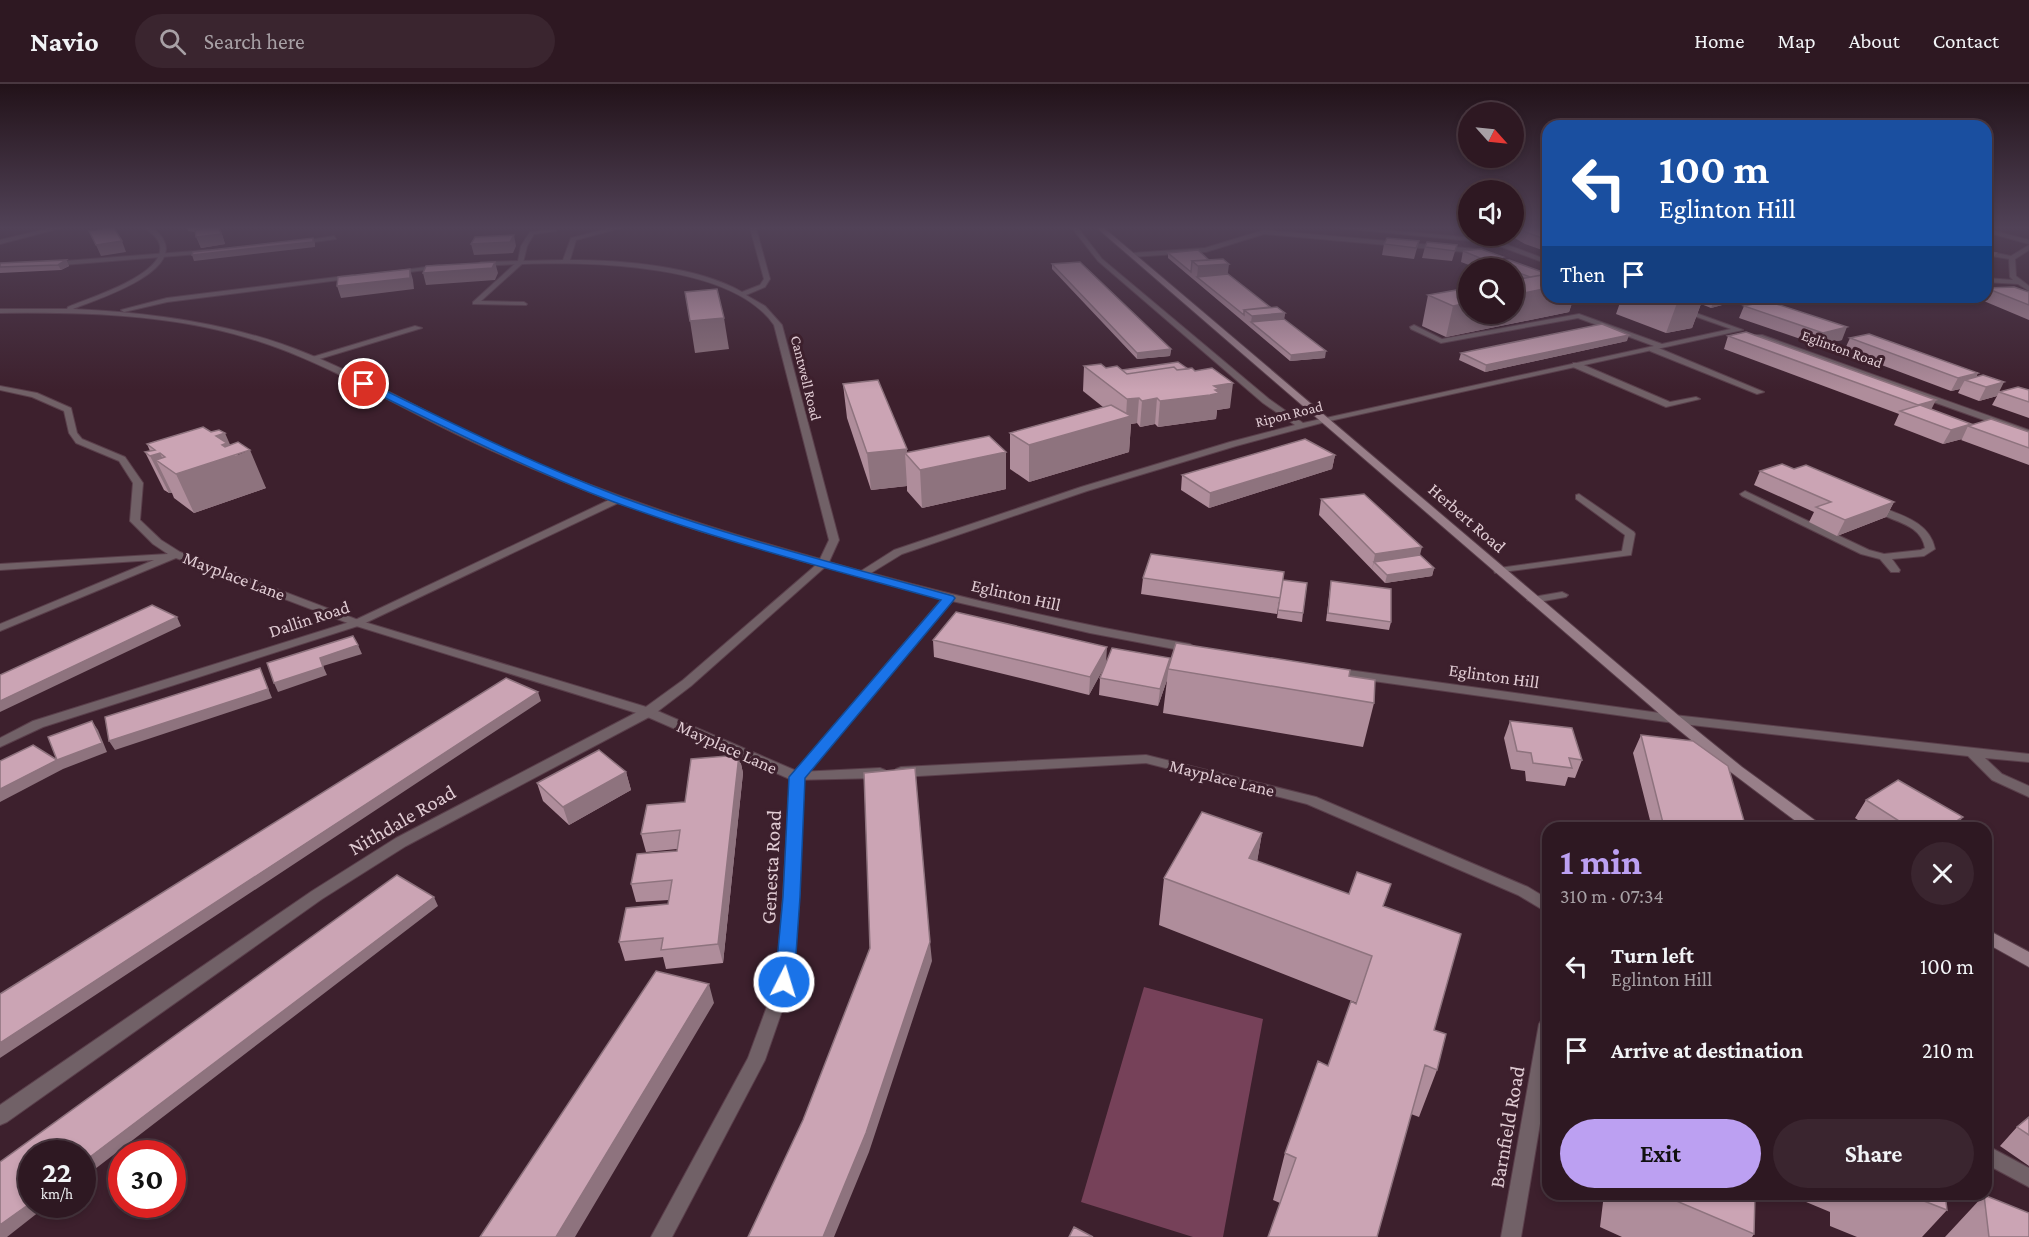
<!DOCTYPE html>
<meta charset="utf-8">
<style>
:root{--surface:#2e1822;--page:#3a252f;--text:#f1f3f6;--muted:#a7a0a5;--line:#493740;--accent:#bca0f2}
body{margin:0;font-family:"Crimson Pro",serif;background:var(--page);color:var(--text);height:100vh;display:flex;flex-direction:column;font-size:22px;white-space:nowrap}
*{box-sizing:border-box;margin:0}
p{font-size:20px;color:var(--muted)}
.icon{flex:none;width:33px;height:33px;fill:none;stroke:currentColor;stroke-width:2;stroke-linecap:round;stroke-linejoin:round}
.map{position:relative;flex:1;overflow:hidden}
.side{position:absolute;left:1542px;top:738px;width:450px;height:378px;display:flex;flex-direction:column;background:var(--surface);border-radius:18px;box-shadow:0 3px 9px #0003,0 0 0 2px var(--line)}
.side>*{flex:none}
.hud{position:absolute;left:1542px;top:36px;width:450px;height:183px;border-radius:18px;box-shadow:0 3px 9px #0003,0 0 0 2px var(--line);background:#1a4fa0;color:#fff;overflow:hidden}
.needle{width:39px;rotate:117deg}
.tools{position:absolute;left:1458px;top:18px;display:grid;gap:12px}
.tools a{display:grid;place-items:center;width:66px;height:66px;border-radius:50%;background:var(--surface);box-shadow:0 3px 9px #0003,0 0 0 2px var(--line);font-size:30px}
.speed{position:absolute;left:18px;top:1056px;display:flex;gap:12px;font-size:30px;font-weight:700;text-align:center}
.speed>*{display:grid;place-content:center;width:78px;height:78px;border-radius:50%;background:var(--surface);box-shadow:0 3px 9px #0003,0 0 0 2px var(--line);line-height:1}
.speed small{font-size:15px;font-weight:400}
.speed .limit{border:9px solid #d22;background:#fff;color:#111}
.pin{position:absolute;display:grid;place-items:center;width:51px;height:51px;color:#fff;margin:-26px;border:3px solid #fff;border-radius:50%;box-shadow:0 2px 6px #0007}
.me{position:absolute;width:66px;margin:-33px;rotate:5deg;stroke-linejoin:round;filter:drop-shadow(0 0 4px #0008)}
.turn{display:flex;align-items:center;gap:21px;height:126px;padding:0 18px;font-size:27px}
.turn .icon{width:78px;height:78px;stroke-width:2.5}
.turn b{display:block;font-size:42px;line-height:51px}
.then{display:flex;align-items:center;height:57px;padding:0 18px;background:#0003;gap:12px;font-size:22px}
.round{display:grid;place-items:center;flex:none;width:63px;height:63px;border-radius:32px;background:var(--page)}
.headline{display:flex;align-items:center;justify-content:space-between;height:102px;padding:0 18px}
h1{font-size:36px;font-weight:700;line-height:45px;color:var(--accent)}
.cta{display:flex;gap:12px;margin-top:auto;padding:12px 18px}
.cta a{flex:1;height:69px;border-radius:36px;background:var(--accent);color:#111;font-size:24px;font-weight:700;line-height:69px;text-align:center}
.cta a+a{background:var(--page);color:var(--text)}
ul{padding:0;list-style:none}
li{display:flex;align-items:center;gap:18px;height:84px;padding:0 18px}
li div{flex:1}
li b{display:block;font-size:22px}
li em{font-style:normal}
header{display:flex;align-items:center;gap:36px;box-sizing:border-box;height:84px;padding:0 30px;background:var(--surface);border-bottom:2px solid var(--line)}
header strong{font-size:28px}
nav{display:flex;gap:33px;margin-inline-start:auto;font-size:21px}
.search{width:420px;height:54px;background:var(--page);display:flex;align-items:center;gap:15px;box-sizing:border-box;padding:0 21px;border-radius:33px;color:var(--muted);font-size:22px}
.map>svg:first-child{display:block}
.green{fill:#764159}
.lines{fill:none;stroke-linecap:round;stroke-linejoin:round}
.lane-casing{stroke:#5a3f4b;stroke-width:2}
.street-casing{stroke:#5a3f4b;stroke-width:2}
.secondary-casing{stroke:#5a3f4b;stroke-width:2}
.lane{fill:#716167;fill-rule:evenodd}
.street{fill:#716167;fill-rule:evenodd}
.secondary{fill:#987f89;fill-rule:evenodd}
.wall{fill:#af8d9b}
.shaded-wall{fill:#8e737e}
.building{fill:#cba4b4;stroke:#8e737e;stroke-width:1.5}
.route{fill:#1a73e8;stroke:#114b97;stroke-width:1.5}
.labels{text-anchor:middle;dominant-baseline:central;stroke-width:6;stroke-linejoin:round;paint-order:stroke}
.far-street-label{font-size:15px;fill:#e0cbd3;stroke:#3d202d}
.street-label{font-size:18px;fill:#e0cbd3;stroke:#3d202d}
.near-street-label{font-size:21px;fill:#e0cbd3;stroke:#3d202d}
</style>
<header>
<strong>Navio</strong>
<div class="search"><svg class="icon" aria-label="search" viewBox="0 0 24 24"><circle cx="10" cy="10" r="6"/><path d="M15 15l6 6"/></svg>Search here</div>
<nav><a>Home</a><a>Map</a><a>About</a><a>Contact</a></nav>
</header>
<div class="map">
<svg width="2029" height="1153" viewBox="0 0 2029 1153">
<rect width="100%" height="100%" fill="#3d202d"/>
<!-- green -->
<path class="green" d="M1144,903L1263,935L1223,1153H1193L1081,1118Z"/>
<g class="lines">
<defs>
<path id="lane" d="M556,145V147L534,150L527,162L523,179L481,217L524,218L527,220L526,221L473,220V218L518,177L521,162L530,148Z
M334,152L336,155L299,160L296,158Z
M208,166L210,169L51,182L48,180L51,178Z
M415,242L422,244L316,276L309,274Z
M1650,263H1656L1764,308L1757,310L1650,267Z
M1573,279H1579L1670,318L1696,313L1700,315L1666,323L1573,283Z
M0,302L37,309L71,324L77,349L82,355L125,373L143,399L140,436L161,456L180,468L361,537L653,625L799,688L880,684L885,686L887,689L885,692L880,694L792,696L643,631L353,541L176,474L0,547V540L154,476L0,486V480L168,470L153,460L130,437L133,399L119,377L76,359L69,349L64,327L32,313L0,306Z
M1745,407L1869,466L1884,470L1921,466L1925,464C1920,437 1888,438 1870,424L1875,421L1878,422C1901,431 1930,438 1935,465L1924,472L1892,475L1900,486L1899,488H1891L1880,475L1861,470L1742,412L1740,410Z
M1579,410L1634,448L1635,450L1631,471L1495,489L1494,487L1499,484L1622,467L1625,451L1576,415V411Z
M1562,508L1568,511L1566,513L1533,519L1527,516L1533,513Z
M1146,671L1316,713L1528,803L1548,815V829L1518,811L1307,720L1146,679L901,693L896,691L894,688L896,685L901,683Z
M1986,1061L2029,1084V1103L1986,1080Z"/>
<path id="street" d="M50,144H61L0,160V156Z
M145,144C153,144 156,146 161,152C188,187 95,216 73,225C153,229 233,239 308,270C378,298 442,339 512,369C612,413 715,446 820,475L829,456L774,241C727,172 556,177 481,182L478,180L481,178L563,176L571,154L610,144H621L576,156L570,176C621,176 697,182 742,208L760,201L764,195L750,144H756L770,195L765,203L746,211L765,222L782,241L839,456L829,478L861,487L894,466L1081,403L1230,358L1295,341L1263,319L1098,177L1072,144H1078L1102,175L1269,315L1303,339L1654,262L1578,234L1441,259L1411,245L1410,243L1414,241L1442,255L1579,230L1662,260L1731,245L1680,227V225L1682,224L1743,246L1325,338L1236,362L1087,407L902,470L871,489C976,518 1083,541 1190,560L1196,564L1190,568L1090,549L952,517L804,694L799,813L792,898L765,976L672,1153H651L748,974L776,898L783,813L790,693L942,515L825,483L691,602L653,631L406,762L322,815L7,1038L0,1041V1021L312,807L396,754L643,625L683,596L816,481L700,447L618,419L361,541L43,643L0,663V654L33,637L353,537L609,416C551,393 494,369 438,341C375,310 316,274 248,254C168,230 83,228 0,229V225H67L68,223C89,214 165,191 160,162C159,154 151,149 145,144Z
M1340,144H1364L1486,155L1484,152H1490L1494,156L1548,176V180L1491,159Z
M1264,146L1477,165L1489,170L1486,172L1476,169L1264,150L1206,168L1132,173L1129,171L1132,169L1205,164Z
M1995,147L2029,156V160L1993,150Z
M2029,161V166L2015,175L2016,192L2029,202V207L2018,200L1986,198V194L2013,196L2010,193L2009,175L1986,171V167L2011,172Z
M439,181L441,182V184L394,190L391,188Z
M353,191L356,193L355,194L167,218L124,228L121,226L167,214Z
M1756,251H1762L2029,346V352L1756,255Z
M1334,584L1674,631L2029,670V678L1985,674L2002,690L2029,702V713L1992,696L1968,672L1674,639L1330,591L1328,588Z
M1548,933V992L1521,1153H1501L1539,940L1542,935Z"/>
<path id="secondary" d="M1097,144H1104L1679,632L1742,683L1820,740L1822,744H1805L1732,689L1669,638Z
M1986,845L2029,868V883L1986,859Z"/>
</defs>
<!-- lane casing -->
<use href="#lane" class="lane-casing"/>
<!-- street casing -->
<use href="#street" class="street-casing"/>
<!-- secondary casing -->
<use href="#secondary" class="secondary-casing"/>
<!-- lane -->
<use href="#lane" class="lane"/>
<!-- street -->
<use href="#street" class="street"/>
<!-- secondary -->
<use href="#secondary" class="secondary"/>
</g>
<!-- wall -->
<path class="wall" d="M187,144H221H220L225,160L201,164L195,148L188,147Z
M1514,144H1542L1548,147V168L1525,160L1511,152H1514Z
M1419,157L1414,175L1382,171L1384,160Z
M1457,161L1452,177L1422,174L1425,163Z
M1463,167L1502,177L1548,190V213H1574L1569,228L1446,253L1422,242L1428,211L1514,230V184H1477L1461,178Z
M1168,169L1228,190L1270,223L1285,229L1284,235L1325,274L1290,277L1168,174Z
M66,176L69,182L61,186L0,189V179Z
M1052,180L1171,265L1170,272L1137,275L1052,185Z
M1986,204L2029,208V236L1979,215L1980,213H1986Z
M1622,213H1725L1722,221L1711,224L1701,220L1692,244L1666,249L1616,230Z
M1767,217L1842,256L1818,261L1739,234L1744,222Z
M1728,252L1931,325L1970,341L2029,348V381L1961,356L1962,355L1943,360L1894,341L1899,330L1724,265Z
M1850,254L1978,289L1976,293L2000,307L2029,306V334L1992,321L1997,312L1979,317L1958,309L1960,305L1951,307L1844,267Z
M1627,257L1485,288L1459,276L1461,269Z
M1084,282L1106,284L1122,286L1230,324L1217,326L1216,335L1158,343L1155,340L1140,343L1137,339L1131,340L1129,368L1029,398L1010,385V349L1103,323L1083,307Z
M843,300L907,369L1006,405L922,424L907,407V402L871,406L847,334Z
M147,360L230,361L266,404L194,429L174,414L172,409H169L164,406L145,368L150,367Z
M1335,371L1332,385L1209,424L1181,406L1182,391Z
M1794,385L1894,418L1886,433L1837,452L1809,438L1814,428L1754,401L1760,387Z
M1321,415L1420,471L1434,484L1432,492L1385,499L1319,431Z
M1143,494L1283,496L1303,529L1302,538L1277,534L1280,511L1277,530L1141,510Z
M1331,497L1391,538L1389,546L1326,537Z
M933,556L1107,577L1170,580L1349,592L1374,619L1363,663L1163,629L1167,596L1158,622L1099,611L1100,594L1103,585L1089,611L934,573Z
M1510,637L1582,676L1575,694L1568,693L1565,702L1526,697L1525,687L1511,685L1504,654Z
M1641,651L1746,744H1652L1633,669Z
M739,671L743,689L723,879L666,885L663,873L625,877L619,858L668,820L669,816L636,818L631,800L677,767V765L646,768L641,750L685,718Z
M626,688L631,706L569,741L543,717L537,699Z
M1866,716L1955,744H1870L1855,734Z
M1262,749L1257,777L1384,823L1434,946L1437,986L1419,1033L1411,1030L1280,1119L1273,1116L1285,1069L1328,982L1357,919L1159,841L1164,794Z
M2029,1033V1082L2000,1062L2017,1043Z
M1604,1110H1755L1754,1150L1752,1153H1622L1600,1143Z
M1787,1110H1945L1947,1126L1922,1153H1857L1830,1142V1128Z
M1984,1111L2029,1153H1945Z"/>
<!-- shaded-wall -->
<path class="shaded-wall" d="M200,144H221H220L225,160L201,164L196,153L202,149Z
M514,151L516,162L513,169L474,171L471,160Z
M313,154L315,159V163L194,177L192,171Z
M122,157L126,168L101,172L96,161Z
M1996,169L1990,180L1986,183L1987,176Z
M1503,173L1501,182L1492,178L1490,184H1483L1485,176Z
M66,176L69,182L61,186L58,181Z
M495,178L498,189L495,196L426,201L423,189Z
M1229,180L1227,196L1197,193L1198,182Z
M410,185L413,196L414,205L341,214L337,202Z
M1548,196V213H1574L1569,228L1446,253L1453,222L1468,219V230H1514V211Z
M1715,213H1725L1722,221L1711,224Z
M1703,214L1692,244L1666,249L1677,219Z
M1285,229L1283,241L1251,238L1252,232Z
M724,234L729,265L695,269L690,237Z
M1847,243L1842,256L1818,261L1823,249Z
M1629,251L1627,257L1485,288L1486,281Z
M1171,265L1170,272L1137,275V269Z
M1326,267L1325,274L1290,277L1291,271Z
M1978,289L1973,298L1965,296L1960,305L1951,307L1958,294Z
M2004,298L1997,312L1979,317L1986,303Z
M1233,299L1230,324L1217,326L1216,335L1158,343L1160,317L1214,302Z
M1139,314L1137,339L1131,340L1129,368L1029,398V361L1126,333L1127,315Z
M1157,314L1155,340L1140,343L1142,317Z
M1936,316L1929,330L1913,332L1918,321Z
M1971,340L1970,342H1968L1962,355L1943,360L1951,346Z
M225,349L235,372L250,366L266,404L194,429L176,390L216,352Z
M907,365V372L905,369L907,402L871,406L867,369Z
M1006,368V405L922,424L920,386Z
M160,369L167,384L156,376L172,409H169L150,372Z
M1335,371L1332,385L1209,424L1210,409Z
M1894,418L1886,433L1837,452L1845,436Z
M1422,463L1418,479L1374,478L1372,486L1375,470Z
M1434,484L1432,492L1385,499L1387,491Z
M177,533L181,542L0,628V617Z
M358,561L362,570L323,582L327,591L278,608L274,599L320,574Z
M1107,563L1106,580L1089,611L1090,593Z
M1170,574L1167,596L1158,622L1160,605Z
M260,584L272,614L115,666L109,657Z
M538,608L541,617L0,974V959Z
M92,637L98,646L107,668L63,685L0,718V705L57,676Z
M739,671L743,689L723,879L718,860Z
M626,688L631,706L569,741L563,723Z
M1963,733L1955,744H1946Z
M1262,749L1254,796L1249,774Z
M434,813L438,822L82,1095V1079Z
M930,858L932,877L869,1068L834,1153H823Z
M709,900L714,919L575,1153H556Z
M32,1118V1120H49L7,1153H0V1141Z"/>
<!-- building -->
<path class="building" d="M110,144H114L122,157L96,161L89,147Z
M207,144H219L221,150L196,153L195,146Z
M1519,144H1542L1548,147V156L1528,149Z
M514,151L510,158L471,160L475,153Z
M313,154V158L192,171L193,168Z
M1387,154L1419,157L1416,164L1384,160Z
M1427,158L1457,161L1455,167L1425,163Z
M1481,165L1503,173L1485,176L1463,167Z
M1198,166L1209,176L1192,177L1191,188L1168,169Z
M1986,168L1996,169L1987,176L1986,175Z
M1223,175L1229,180L1198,182L1192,177Z
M66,176L58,181L0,183V179Z
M1509,176L1548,190L1530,193L1514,187V184H1507L1492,178Z
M495,178L492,184L423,189L426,182Z
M1080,178L1171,265L1137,269L1052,180Z
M410,185V194L337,202L338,193Z
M1228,190L1270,223L1244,226V231L1197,193Z
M1548,190V204L1514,211V196Z
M2014,203L2029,208V221L1986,204Z
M1468,204V219L1453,222L1428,211Z
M717,205L724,234L690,237L685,208Z
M1661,213H1702L1703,214L1677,219Z
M1767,217L1847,243L1823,249L1744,222Z
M1277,223L1285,229L1252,232L1244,226Z
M1284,235L1326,267L1291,271L1251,238Z
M1602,240L1629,251L1486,281L1461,269Z
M1746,248L1936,316L1918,321L1728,252Z
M1869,250L1978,289L1958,294L1850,254Z
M1178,278L1188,285L1177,286L1174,283L1127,290L1122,286Z
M1101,280L1106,284L1117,282L1127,290L1174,283L1177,286L1192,284L1195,287L1212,284L1233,299L1214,302L1219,305L1215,306L1219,309L1210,311L1160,317L1157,314L1142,317L1139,314L1127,315L1084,282Z
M1983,291L2004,298L1986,303L1965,296Z
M878,296L907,365L867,369L843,300Z
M2018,303L2029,306V318L1999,308Z
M1111,321L1131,332L1029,361L1010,349Z
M1920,321L1971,340L1951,346L1900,327Z
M1991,335L2029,348V364L1968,342Z
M203,343L211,348L219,346L225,349L216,352L227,359L222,361L225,363L238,358L250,366L176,390L156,376L165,373L160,369L150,372L145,368L155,366L147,360Z
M989,352L1006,368L920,386L905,369Z
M1305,355L1335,371L1210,409L1182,391Z
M1782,380L1794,385L1806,381L1894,418L1845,436L1816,423L1831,418L1760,387Z
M1364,410L1422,463L1375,470L1321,415Z
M1151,470L1284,488L1280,514L1143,494Z
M1420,471L1434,484L1387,491L1374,478Z
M1283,496L1307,499L1303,529L1278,526Z
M1331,497L1391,505V538L1328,529Z
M152,521L177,533L0,617V591Z
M956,528L1107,563L1090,593L933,556Z
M353,552L358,561L320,574L323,583L274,599L267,579Z
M1176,559L1350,586L1349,592L1375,596L1374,619L1168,585Z
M1112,564L1170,574L1160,605L1100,594Z
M260,584L268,605L109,657L105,633Z
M506,594L538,608L0,959V910Z
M92,637L102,659L57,676L48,653Z
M1510,637L1572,644L1582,676L1569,674L1572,684L1533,679L1531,669L1517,667Z
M1641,651L1693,657L1728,682L1746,744H1691L1663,739Z
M33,661L57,676L0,705V677Z
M599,666L626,688L563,723L537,699Z
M739,671L718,860L661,866L663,854L619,858L626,824L668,820L672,796L631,800L637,770L677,767L680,746L641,750L647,721L685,718L691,675Z
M915,684L930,858L866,1049L823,1153H748L803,1036L870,864L864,689Z
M1898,696L1963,733L1946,744H1910L1866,716Z
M1202,728L1262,749L1249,774L1349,810L1357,788L1391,800L1383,822L1461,850L1434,946L1446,950L1437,986L1425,981L1377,1153H1268L1296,1074L1285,1069L1318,977L1328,982L1351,917L1356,920L1372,872L1164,794Z
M397,791L434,813L82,1079V1070H32V1118L0,1141V1078Z
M656,887L709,900L556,1153H480Z
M2029,1033V1051L2017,1043Z
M1660,1110H1755L1754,1150Z
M1906,1110H1945L1947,1126Z
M1984,1111L2029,1129V1153H1989Z
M1074,1143L1093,1153H1069Z"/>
<!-- sky -->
<linearGradient id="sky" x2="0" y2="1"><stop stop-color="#221219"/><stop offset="0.47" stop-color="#514257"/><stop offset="1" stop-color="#514257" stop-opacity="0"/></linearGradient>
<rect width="2029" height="306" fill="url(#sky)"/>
<!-- route -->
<path class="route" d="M361,298H368C451,339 534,380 621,413C729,453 842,481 953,512L955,514L953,517L805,694L800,813L794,898L791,903L784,906L777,903L775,898L783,813L789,693L941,516C831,485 720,457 614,418C527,385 444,343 361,302Z"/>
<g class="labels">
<!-- far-street labels -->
<g class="far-street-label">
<text transform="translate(1842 265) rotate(20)">Eglinton Road</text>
<text transform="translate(806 294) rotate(76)">Cantwell Road</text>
<text transform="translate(1289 330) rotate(-14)">Ripon Road</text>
</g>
<!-- street labels -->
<g class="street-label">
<text transform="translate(1467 434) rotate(41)">Herbert Road</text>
<text transform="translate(234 492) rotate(21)">Mayplace Lane</text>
<text transform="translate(1016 511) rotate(13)">Eglinton Hill</text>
<text transform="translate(309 535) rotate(-18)">Dallin Road</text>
<text transform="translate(1494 592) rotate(8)">Eglinton Hill</text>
<text transform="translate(727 663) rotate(24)">Mayplace Lane</text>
<text transform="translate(1222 694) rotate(14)">Mayplace Lane</text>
</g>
<!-- near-street labels -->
<g class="near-street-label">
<text transform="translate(402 736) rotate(-30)">Nithdale Road</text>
<text transform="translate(771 783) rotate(-87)">Genesta Road</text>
<text transform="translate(1507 1043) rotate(-80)">Barnfield Road</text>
</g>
</g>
</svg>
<div class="tools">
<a><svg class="needle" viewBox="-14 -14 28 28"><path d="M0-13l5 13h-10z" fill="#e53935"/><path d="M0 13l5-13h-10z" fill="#a7a0a5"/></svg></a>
<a><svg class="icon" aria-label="sound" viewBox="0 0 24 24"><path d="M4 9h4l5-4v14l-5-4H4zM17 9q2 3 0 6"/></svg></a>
<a><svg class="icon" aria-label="search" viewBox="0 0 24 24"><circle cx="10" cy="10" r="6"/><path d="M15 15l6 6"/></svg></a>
</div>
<div class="speed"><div>22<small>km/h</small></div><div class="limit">30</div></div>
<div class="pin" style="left:364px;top:300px;background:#d93025"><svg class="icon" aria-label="arrive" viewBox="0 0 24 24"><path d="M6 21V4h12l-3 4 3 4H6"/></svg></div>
<svg class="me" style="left:784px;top:898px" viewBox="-20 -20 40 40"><circle r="17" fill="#1a73e8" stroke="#fff" stroke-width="3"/><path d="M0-11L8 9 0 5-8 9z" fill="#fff"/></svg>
<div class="hud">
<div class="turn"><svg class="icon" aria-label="left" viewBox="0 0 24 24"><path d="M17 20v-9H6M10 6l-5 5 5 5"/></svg><div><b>100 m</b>Eglinton Hill</div></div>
<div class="then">Then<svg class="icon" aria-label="arrive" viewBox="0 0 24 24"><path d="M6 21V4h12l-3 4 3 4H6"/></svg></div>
</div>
<section class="side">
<div class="headline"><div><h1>1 min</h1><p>310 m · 07:34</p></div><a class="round"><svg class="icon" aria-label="close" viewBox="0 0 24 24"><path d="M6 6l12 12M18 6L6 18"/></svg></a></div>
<ul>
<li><svg class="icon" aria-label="left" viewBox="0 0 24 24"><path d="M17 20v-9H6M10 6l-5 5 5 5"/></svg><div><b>Turn left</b><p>Eglinton Hill</p></div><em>100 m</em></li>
<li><svg class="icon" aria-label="arrive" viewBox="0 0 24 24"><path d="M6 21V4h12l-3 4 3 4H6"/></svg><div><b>Arrive at destination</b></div><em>210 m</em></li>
</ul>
<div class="cta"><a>Exit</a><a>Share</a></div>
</section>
</div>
